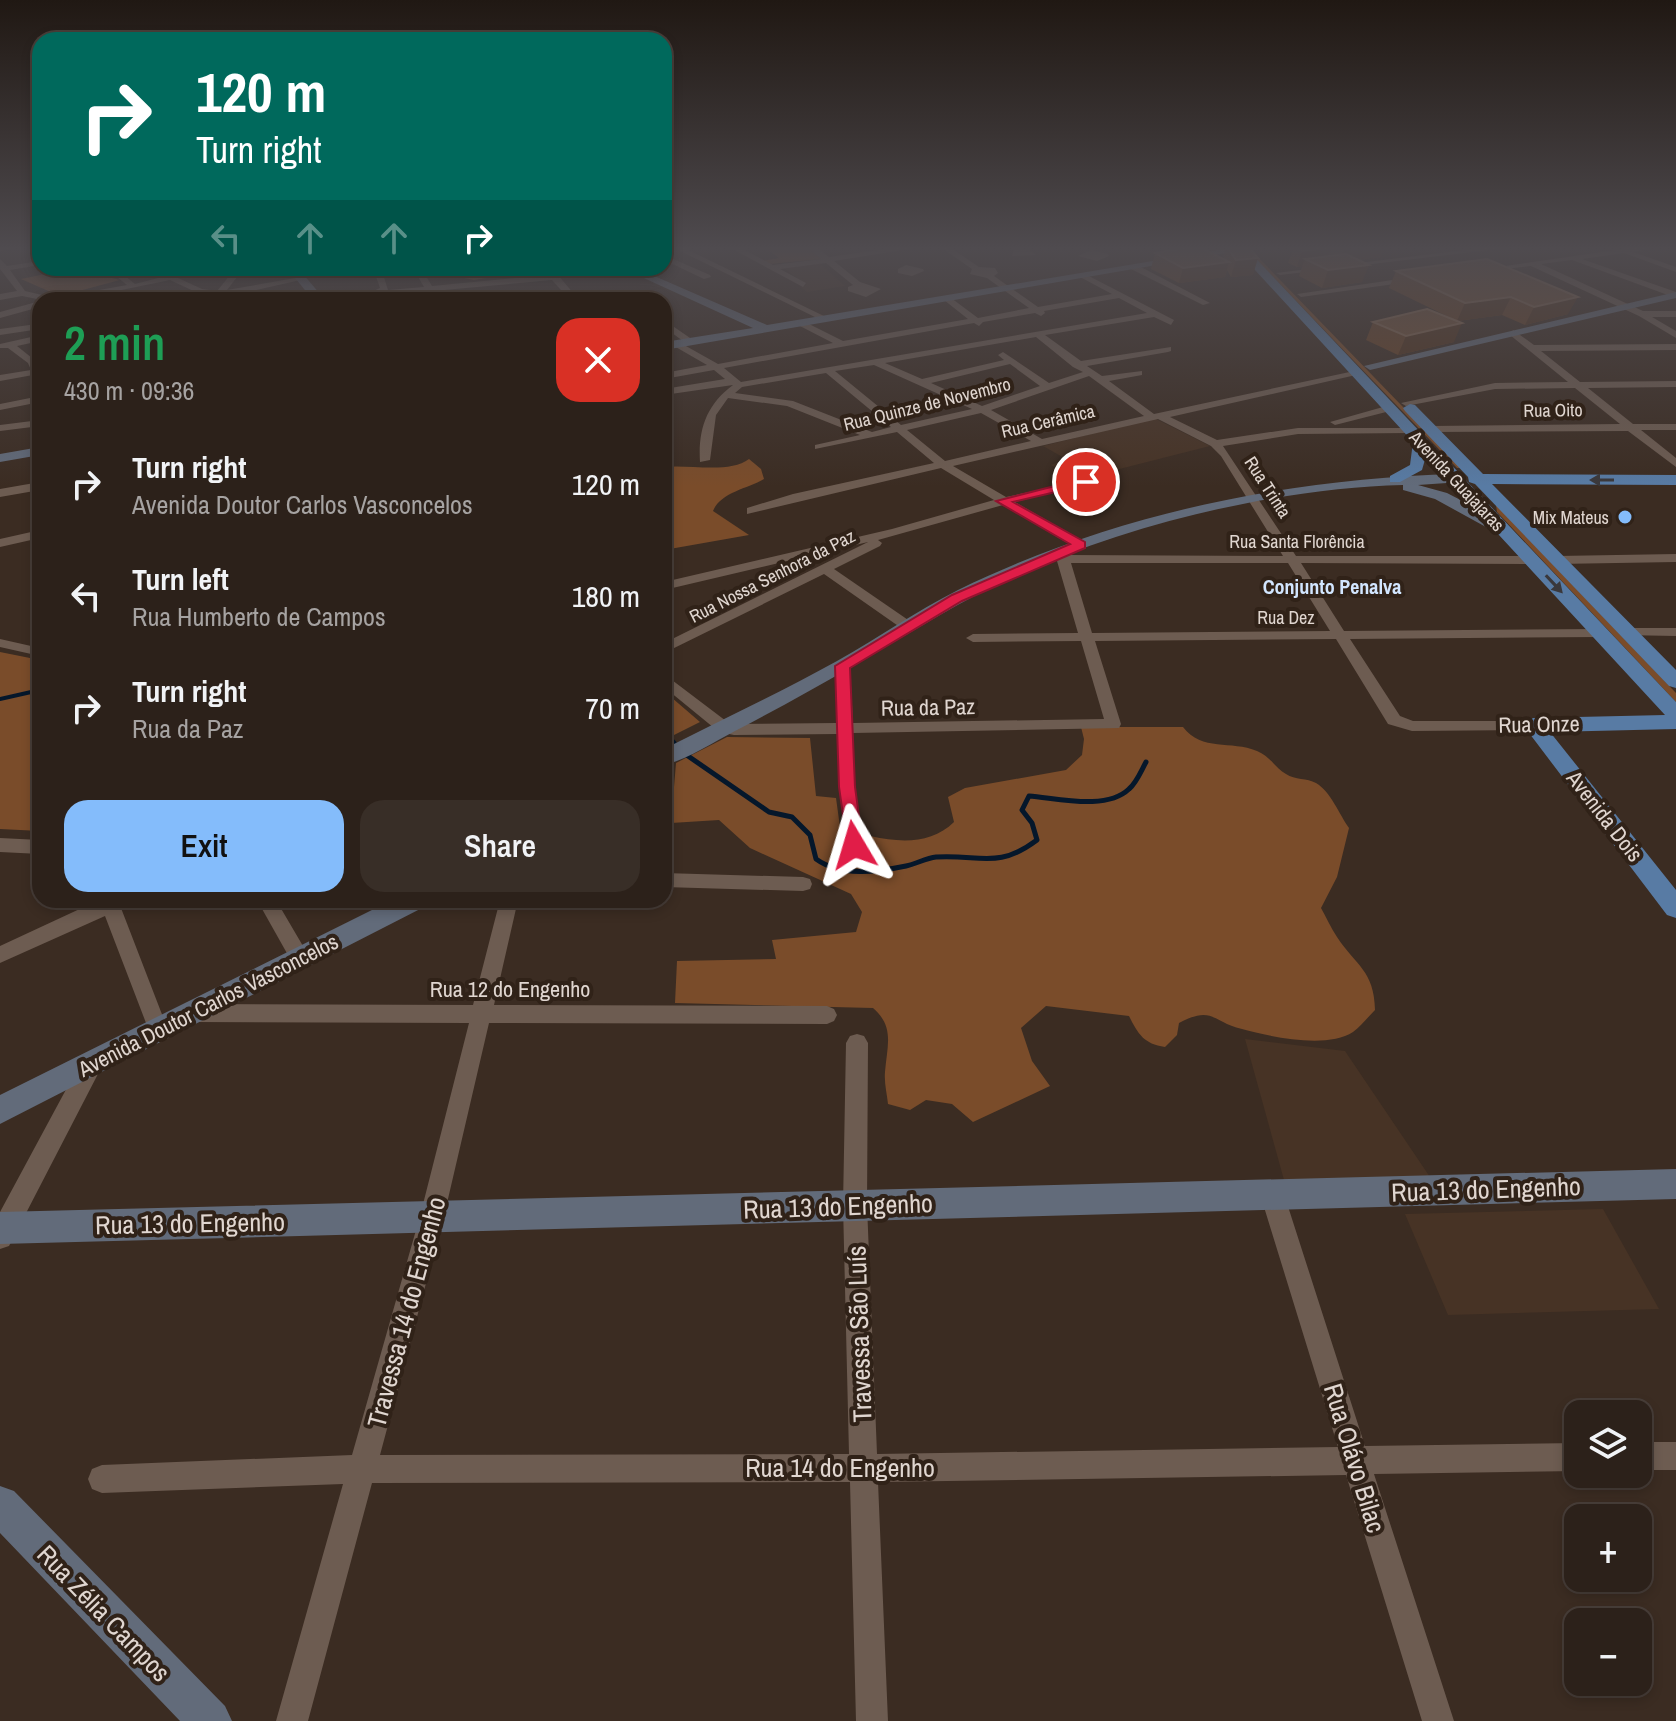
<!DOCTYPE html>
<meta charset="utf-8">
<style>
:root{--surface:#2c211a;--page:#382e27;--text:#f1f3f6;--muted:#a6a3a2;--line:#483e39;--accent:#84bcfb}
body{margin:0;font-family:"Archivo Narrow",sans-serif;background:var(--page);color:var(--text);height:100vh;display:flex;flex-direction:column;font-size:30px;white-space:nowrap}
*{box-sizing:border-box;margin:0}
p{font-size:26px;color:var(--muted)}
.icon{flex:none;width:44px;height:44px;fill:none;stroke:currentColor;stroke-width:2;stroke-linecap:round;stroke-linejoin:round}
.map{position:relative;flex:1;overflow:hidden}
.sheet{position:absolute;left:32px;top:292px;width:640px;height:616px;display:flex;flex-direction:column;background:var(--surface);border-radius:24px;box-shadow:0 4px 12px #0003,0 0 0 2px var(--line)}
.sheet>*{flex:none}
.top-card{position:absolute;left:32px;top:32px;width:640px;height:244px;border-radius:24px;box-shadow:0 4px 12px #0003,0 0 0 2px var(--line);background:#00695c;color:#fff;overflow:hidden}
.controls{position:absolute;left:1564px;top:1400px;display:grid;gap:16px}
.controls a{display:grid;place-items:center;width:88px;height:88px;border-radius:16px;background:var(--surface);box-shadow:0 4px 12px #0003,0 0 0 2px var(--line);font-size:40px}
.pin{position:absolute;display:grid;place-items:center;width:68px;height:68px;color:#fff;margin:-34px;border:4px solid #fff;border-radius:50%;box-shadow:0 2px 8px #0007}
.me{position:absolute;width:88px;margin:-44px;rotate:353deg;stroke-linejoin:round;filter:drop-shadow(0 0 6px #0008)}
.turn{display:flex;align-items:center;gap:28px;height:168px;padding:0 32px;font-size:36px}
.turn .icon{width:104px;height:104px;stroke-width:2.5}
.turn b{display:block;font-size:56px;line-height:68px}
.lanes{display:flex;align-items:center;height:76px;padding:0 32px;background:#0003;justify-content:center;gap:40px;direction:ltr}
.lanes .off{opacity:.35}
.round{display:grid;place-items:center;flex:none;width:84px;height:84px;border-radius:24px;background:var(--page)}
.headline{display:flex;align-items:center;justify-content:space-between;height:136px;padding:0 32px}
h1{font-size:48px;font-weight:600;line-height:60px;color:#1e9e55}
.button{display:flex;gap:16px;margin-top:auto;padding:16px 32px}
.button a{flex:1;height:92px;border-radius:24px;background:var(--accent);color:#111;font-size:32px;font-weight:600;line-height:92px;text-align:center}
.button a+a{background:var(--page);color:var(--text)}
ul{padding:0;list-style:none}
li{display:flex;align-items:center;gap:24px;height:112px;padding:0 32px}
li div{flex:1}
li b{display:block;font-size:30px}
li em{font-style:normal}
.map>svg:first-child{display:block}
.built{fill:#473325}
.green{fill:#7a4c2a}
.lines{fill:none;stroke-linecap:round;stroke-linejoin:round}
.stream-far2{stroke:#05172b;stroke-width:2}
.stream-far1{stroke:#05172b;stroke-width:4}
.stream{stroke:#05172b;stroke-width:5}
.street{fill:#6d5c51;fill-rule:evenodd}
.secondary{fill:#626b7a;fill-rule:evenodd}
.primary{fill:#587ba4;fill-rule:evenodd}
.wall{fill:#664024}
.shaded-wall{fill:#4f311b}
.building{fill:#735036;stroke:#84654e;stroke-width:2}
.oneway{fill:#3a383b}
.route{fill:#e11d48;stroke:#92132f;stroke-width:2}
.poi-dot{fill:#84bcfb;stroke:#302218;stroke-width:3}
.labels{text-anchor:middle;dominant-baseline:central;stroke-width:8;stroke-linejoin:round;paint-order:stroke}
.far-street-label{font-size:18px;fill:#e0d6d0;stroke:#302218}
.far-poi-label{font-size:18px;fill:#e0d6d0;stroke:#302218;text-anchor:end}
.far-neighbourhood-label{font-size:20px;font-weight:bold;fill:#d2e6ff;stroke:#302218}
.street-label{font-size:22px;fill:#e0d6d0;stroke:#302218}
.near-street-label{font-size:26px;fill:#e0d6d0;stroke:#302218}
</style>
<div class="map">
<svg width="1676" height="1721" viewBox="0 0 1676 1721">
<rect width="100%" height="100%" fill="#3b2c22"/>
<!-- built -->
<path class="built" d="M819,263L845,286L807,292L801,287L806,285L784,268Z
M1154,418L1210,446L1076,480L1051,465L1066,459L1043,446Z
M1245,1039L1345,1051L1432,1180H1284Z
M1603,1209L1659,1309L1448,1315L1405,1214Z"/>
<!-- green -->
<path class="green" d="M771,246H806L821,259L769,264L762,261L779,258L764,247Z
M1256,255L1462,468H1457L1253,256Z
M74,268L120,280L60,296L21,279Z
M448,268H544L531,275L498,276L474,280L459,277Z
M749,459L761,469L764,479C747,489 721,492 713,511L749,535L664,550V467C689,464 730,474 749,459Z
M1496,505L1676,693V702L1497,512Z
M0,652L40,660V831L0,829Z
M664,691L700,722L664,740Z
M1081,727H1183C1202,752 1231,740 1257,751C1270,756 1275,768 1286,774C1295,780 1307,778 1316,783C1331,792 1339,814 1349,828L1337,877L1321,908C1326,917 1331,928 1337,937C1356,966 1374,970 1375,1010C1368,1017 1361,1026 1353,1032C1327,1049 1271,1037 1242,1029C1212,1022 1213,1005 1179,1023L1177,1035L1165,1047C1144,1044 1138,1034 1129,1016L1046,1006L1021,1028L1032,1061L1050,1086L973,1122L952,1104L926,1100L910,1110L888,1104C887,1094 884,1083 885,1072C887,1046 895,1027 873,1008L675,1003L677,961L776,959L772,940L856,932L862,912L851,894L750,848L719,820L671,823L676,763L727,737L810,738L816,796L836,798L840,827C876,839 924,852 954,822L948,797L965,788L1066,770L1082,755L1084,739Z"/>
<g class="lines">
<!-- stream-far2 -->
<path class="stream-far2" d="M31,255L40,253"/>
<!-- stream-far1 -->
<path class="stream-far1" d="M0,699L40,690"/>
<!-- stream -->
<path class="stream" d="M664,732L674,743
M688,756L769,812L792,817L810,835L816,859C841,877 877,872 906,866C916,864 926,858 936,857C980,854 997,870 1037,840L1032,823L1022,810L1029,796C1057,798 1106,811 1129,789C1137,782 1141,771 1146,762"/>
<!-- street -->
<path class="street" d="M16,246L15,248L0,251V247Z
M670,246H680L828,318L821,320Z
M727,246H769L741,248L773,265L821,259L806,246H815L829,257L907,246H928L834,261L860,282L881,289L866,297L848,291V287L853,285L826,263L780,269L806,283L803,287Z
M939,246H948L979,267L995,268L998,273L994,276L1038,307L1112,294L1080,277L1083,273L1174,320L1171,325L1154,317L1045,335L1081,361L1171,347V351L1168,352L1087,366L1102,376L1142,371V375L1109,381L1154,414L1359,370L1361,372L1356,375L1170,417L1217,440L1298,428H1413L1414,430L1409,433L1298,434L1223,446L1296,556H1531L1537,560L1531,564L1301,563L1344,631L1599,629L1606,633L1599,637L1350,639L1400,716L1413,721H1539L1541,725L1533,730L1412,731L1388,724L1336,639L1095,641L1121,724L1119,728L853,733L855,787L863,845L860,850H848L839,787L837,734L734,735L719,732L664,687V674L730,724L837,723L836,666L843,661L850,666L853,723L1104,719L1081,641L973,642L966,638L973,634L1078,633L1057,561L1050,555L1051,552L1066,555L1283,556L1221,456L1211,446L1158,419L953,466L1006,497L1118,473V477L1015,502L1084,542V548H1076L1003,505L878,540L882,543L880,546L834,569L914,624V630H904L824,574L664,653V643L868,542L664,590V582L892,529L994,500L941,468L747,514V508L793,494L934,463L897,432L815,449V445L860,435L787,406L728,398L716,415L710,460L700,462C698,430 706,405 733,385L664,395V389L725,379L714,370L664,379V373L707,365L674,346L677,341L718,364L833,343L798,325L801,320L843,341L968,319L944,300L947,295L978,318L1029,308L987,278L970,274L972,269ZM1119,298L1147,313L741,382L724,368L974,323L979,326L983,322L1035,313L1041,316L1045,313L1044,311ZM1036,337L1073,367L1083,372L1049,383L1003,352L998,355L1004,360L922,379L885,363ZM1010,364L1040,386L982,406L931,383ZM874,365L972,409L901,425L835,371ZM826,373L891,427L872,432L793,401L735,393L742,387ZM1089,376L1144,416L1042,439L991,410ZM981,413L1031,441L945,461L907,430ZM1071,563H1288L1330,631L1092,633Z
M1498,246H1523L1280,275L1276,273Z
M1643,246H1665L1633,252L1676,267V272L1624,253L1582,259L1676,292V298L1572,260L1541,264L1643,311H1676V317H1652L1676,331V338L1639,316L1531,266L1482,272L1478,270Z
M1014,249H1028L1036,255L1012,256Z
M1091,250L1108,254L1109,256L1097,261L1078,256Z
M664,255L710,275L711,277L704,279L664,260Z
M0,259L7,266L40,261V265L10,270L25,291L55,298L127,285L106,268H115L135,284L197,268H211L178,278L202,289L217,291L236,268H244L227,290L301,277L305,279L234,295L200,294L170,280L73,300H42L22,296L0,300V294L17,291L0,269Z
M906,265L923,269L924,271L912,276L898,273V269Z
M1131,265H1137L1210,303L1203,305L1131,269Z
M373,268H381L388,290L424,287L413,268H421L432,286L548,275L545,272L549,270L558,275L579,300H570L552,280L433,291L438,300H430L425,292L372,298L369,293L380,288Z
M1413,277L1416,281L1301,297L1297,294Z
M40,301V307L0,318V312Z
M664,320L693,340V344H687L664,327Z
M37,324L40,329L0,335V329Z
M1513,330L1534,345L1676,344V350L1541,351L1580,382L1676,381V387L1588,388L1633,424H1676V430H1641L1676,458V467L1628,431L1431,432L1426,429L1431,426L1620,424L1575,388L1495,389L1406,406L1401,403L1495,383L1568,382L1510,335Z
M40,335V341L17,346L37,362L40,382L33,375L0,381V375L31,370L28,363L8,348H0V344Z
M40,396V402L0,410V404Z
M1390,405L1394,406V410L1335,425L1330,422Z
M40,420V426L0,431V425Z
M40,482V490L0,497V489Z
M40,530V538L0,547V539Z
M1676,554V562L1557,564L1551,560L1557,556Z
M1627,628H1676V636L1622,635L1620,632Z
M0,639L40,648V656L0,647Z
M0,838L40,840V854L0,852Z
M664,873L803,877L810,879L812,884L810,889L803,891L664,887Z
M99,900H130L121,908L168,1030L165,1036L158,1039L151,1036L105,916L0,963V946Z
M257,900H276L310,958L307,964L300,966L293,964Z
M500,900H518L494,1005L827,1006L834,1009L837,1015L834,1021L827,1024L489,1023L444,1216L380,1455L849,1454L843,1205L846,1043L850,1036L857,1034L864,1036L868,1043L867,1205L877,1454L1338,1447L1260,1194L1264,1186L1272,1182L1280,1186L1284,1194L1365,1446L1578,1443V1471L1374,1474L1454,1721H1422L1346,1475L878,1482L888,1721H856L850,1482L372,1483L308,1721H276L343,1484L102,1493L92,1489L88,1479L92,1469L102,1465L352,1455L420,1216L469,1023L193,1022L186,1019L183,1013L186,1007L193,1004L473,1005Z
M91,1055L99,1058L102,1065L99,1072L9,1246L0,1249V1212L83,1058Z
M1638,1442H1676V1470H1638Z"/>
<!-- secondary -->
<path class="secondary" d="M1243,246L1261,247L664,350V342L753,328L622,268H636L767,325Z
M287,268H298L325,300H313Z
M1676,292V298L1370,370L1364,366Z
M40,447V455L0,462V454Z
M1456,474L1461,476V482L1418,485L1447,493L1507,524L1509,528L1507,532H1495L1435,499L1403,490V485C1253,489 1069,538 940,615C872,655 805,695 735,731C712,743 688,759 664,765V749C722,720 781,692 837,661C878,638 916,611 958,590C1114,514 1283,479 1456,474Z
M392,900H427L424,907L0,1124V1095Z
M1676,1169V1199L0,1244V1212Z
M0,1486L14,1491L225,1706L232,1721H180L0,1533Z"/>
<!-- primary -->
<path class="primary" d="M1233,246H1244L1676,702V729L1550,732L1676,890V918L1667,915L1523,725L1533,718L1665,715L1426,456L1422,470L1400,482H1390V476L1410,465L1413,442Z
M1410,404L1415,405L1483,474L1676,475V485L1492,484L1676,670V688L1669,686L1475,484L1469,482L1468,477L1405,411L1403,408Z"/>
</g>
<!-- wall -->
<path class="wall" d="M1226,246H1248L1253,275L1231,277L1227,270L1225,277L1179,283L1151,269L1155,253L1223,259Z
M1294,246H1385L1381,257L1358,260L1362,282L1322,288L1299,276L1302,267H1297L1288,263Z
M1487,259L1568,314L1525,325L1502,315L1457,321L1389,288L1396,271Z
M1373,322L1454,342L1398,355L1366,340Z"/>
<!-- shaded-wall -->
<path class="shaded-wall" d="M1345,246H1385L1381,257L1340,262Z
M1332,247L1326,264L1305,259L1302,267H1297L1302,251Z
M1258,258L1253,275L1231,277L1236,260Z
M1229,262L1225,277L1179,283L1183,268Z
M1369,265L1362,282L1322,288L1328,270Z
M1511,297L1502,315L1457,321L1465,303Z
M1578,297L1568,314L1525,325L1534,307Z
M1462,323L1454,342L1398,355L1406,336Z"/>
<!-- building -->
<path class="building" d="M1198,246L1229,262L1183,268L1155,253Z
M1227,246H1248L1258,258L1236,260Z
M1294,246H1330L1332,247L1302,251Z
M1346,254L1369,265L1328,270L1305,259Z
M1487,259L1578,297L1534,307L1511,297L1465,303L1396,271Z
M1427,309L1462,323L1406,336L1373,322Z"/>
<!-- one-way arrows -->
<defs><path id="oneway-solid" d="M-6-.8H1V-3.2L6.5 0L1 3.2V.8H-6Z" transform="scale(2)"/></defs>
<g class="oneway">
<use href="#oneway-solid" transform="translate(1602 480) rotate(180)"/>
<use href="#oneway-solid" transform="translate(1554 584) rotate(47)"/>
</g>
<!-- sky -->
<linearGradient id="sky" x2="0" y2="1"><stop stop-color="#201813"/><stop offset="0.51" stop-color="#4f4b4f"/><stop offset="1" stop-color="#4f4b4f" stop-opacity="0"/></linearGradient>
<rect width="1676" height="487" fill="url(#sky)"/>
<!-- route -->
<path class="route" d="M1086,478L1092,482L1090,484L1013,502L1085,542V548L962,601L850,668L855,787L863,845L861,850H848L839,787L835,666L952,595L1070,544L996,501Z"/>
<!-- markers -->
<circle class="poi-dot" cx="1625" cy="517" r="8"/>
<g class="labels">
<!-- far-street labels -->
<g class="far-street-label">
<text transform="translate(927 404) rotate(-14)">Rua Quinze de Novembro</text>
<text transform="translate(1553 410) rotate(-1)">Rua Oito</text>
<text transform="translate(1048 421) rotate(-13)">Rua Cerâmica</text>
<text transform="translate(1457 481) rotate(47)">Avenida Guajajaras</text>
<text transform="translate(1268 487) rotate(57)">Rua Trinta</text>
<text x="1297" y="541">Rua Santa Florência</text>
<text transform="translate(772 576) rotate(-27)">Rua Nossa Senhora da Paz</text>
<text x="1286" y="617">Rua Dez</text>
</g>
<!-- far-poi labels -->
<g class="far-poi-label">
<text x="1609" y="517">Mix Mateus</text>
</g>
<!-- far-neighbourhood labels -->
<g class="far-neighbourhood-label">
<text x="1332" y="586">Conjunto Penalva</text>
</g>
<!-- street labels -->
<g class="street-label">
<text transform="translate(928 707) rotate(-1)">Rua da Paz</text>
<text transform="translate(1539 724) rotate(-1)">Rua Onze</text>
<text transform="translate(1605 816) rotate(52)">Avenida Dois</text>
<text x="510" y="989">Rua 12 do Engenho</text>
<text transform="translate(208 1005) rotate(-27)">Avenida Doutor Carlos Vasconcelos</text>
</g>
<!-- near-street labels -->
<g class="near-street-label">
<text transform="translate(1486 1189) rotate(-2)">Rua 13 do Engenho</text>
<text transform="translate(838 1206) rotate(-2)">Rua 13 do Engenho</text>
<text transform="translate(190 1223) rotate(-1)">Rua 13 do Engenho</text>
<text transform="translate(406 1312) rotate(-75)">Travessa 14 do Engenho</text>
<text transform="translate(859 1334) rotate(-92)">Travessa São Luís</text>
<text transform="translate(1355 1458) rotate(73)">Rua Olávo Bilac</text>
<text x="840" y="1467">Rua 14 do Engenho</text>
<text transform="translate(104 1613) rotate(46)">Rua Zélia Campos</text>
</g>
</g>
</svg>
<div class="controls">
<a><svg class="icon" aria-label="layers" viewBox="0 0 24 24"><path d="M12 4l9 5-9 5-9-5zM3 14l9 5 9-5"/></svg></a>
<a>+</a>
<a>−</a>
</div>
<div class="pin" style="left:1086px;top:482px;background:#d93025"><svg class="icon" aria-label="arrive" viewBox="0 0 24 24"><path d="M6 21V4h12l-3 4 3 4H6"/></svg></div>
<svg class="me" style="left:854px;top:845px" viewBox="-20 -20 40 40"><path d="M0-17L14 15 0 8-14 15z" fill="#e11d48" stroke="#fff" stroke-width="4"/></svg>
<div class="top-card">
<div class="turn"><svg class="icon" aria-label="right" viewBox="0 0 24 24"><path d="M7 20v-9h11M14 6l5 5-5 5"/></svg><div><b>120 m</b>Turn right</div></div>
<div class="lanes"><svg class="icon off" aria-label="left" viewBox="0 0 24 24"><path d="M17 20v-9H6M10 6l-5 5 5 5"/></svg><svg class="icon off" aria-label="ahead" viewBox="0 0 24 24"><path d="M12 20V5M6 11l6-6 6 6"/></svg><svg class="icon off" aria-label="ahead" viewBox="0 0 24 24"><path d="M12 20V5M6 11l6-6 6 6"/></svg><svg class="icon" aria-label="right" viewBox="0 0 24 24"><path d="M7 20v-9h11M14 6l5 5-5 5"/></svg></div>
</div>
<section class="sheet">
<div class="headline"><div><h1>2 min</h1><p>430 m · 09:36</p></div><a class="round" style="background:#d93025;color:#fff"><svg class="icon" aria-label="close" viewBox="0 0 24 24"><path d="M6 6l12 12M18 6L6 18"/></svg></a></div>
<ul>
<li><svg class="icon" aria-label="right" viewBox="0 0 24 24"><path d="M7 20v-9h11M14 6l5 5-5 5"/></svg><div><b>Turn right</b><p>Avenida Doutor Carlos Vasconcelos</p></div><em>120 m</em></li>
<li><svg class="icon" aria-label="left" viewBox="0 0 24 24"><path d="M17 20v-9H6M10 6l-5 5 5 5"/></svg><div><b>Turn left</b><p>Rua Humberto de Campos</p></div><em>180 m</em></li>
<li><svg class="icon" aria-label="right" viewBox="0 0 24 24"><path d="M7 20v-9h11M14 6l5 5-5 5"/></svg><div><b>Turn right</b><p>Rua da Paz</p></div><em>70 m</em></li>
</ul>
<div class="button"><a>Exit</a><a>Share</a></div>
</section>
</div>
